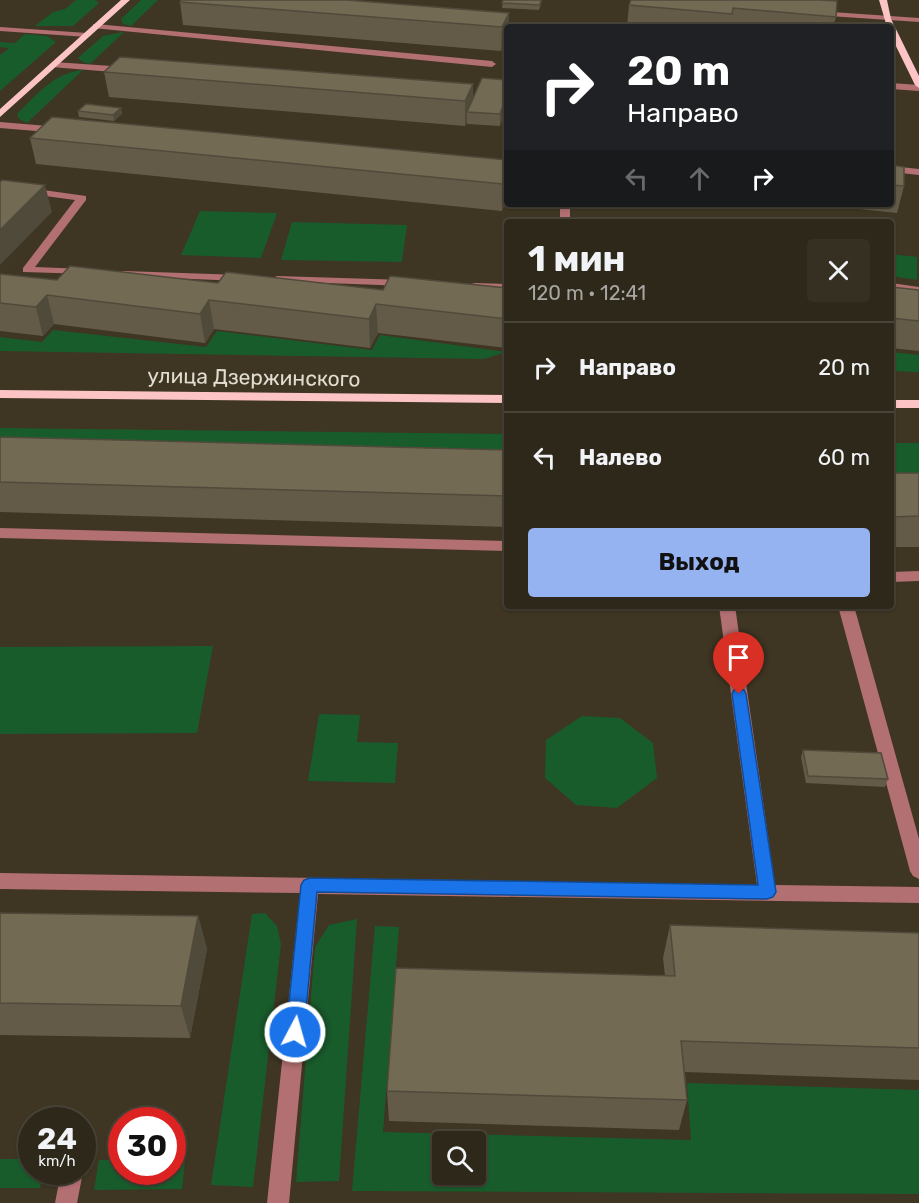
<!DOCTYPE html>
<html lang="ru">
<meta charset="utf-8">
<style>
:root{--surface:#2e281a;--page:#363023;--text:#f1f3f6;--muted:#a7a6a2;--line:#494439;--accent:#95b2f1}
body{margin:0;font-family:Rubik,sans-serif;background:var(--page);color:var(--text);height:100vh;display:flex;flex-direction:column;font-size:22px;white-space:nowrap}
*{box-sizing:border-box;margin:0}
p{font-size:20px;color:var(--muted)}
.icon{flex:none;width:33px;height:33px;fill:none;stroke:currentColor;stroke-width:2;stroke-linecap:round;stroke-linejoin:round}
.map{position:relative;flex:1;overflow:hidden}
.details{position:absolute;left:504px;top:219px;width:390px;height:390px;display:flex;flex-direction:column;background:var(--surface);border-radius:6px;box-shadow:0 2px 4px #0004,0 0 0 2px var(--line)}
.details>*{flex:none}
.top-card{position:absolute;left:504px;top:24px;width:390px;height:183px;border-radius:6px;box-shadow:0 2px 4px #0004,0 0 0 2px var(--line);background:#202124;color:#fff;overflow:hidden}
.controls{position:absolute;left:432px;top:1131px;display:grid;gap:12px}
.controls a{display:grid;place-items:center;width:54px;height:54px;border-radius:6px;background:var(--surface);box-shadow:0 2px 4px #0004,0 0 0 2px var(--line);font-size:30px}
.speed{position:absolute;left:18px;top:1107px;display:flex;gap:12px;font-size:30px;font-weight:700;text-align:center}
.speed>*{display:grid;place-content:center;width:78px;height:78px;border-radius:50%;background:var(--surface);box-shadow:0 2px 4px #0004,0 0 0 2px var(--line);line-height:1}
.speed small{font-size:15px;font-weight:400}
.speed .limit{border:9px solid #d22;background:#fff;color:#111}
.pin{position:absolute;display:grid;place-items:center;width:51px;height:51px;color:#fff;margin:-62px -26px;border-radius:50% 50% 50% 0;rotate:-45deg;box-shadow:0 0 6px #0007}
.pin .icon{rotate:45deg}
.me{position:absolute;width:66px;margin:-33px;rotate:6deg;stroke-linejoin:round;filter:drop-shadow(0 0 4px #0008)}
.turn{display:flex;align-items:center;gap:21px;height:126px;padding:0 24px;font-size:27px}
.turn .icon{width:78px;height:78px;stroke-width:2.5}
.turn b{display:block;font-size:42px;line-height:51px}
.lanes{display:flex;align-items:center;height:57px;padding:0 24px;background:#0003;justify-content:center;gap:30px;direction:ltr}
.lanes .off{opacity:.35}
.round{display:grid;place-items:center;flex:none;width:63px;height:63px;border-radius:6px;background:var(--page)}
.overview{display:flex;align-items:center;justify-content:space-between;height:102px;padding:0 24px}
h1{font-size:36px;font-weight:700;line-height:45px}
.cta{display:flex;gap:12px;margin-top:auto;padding:12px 24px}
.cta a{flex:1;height:69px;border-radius:6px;background:var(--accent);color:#111;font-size:24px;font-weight:700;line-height:69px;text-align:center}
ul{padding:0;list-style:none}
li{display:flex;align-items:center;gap:18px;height:90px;padding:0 24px;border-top:2px solid var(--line)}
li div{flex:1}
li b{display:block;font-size:22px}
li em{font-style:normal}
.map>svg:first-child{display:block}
.green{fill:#195c2c;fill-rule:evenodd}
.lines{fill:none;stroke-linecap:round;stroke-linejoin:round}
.minor{fill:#b37073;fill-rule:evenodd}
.major{fill:#fcc4c5;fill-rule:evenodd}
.wall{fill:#635b48}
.shaded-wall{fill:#504a3b}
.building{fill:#736a54;stroke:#504a3b;stroke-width:1.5}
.route{fill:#1a73e8;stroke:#114b97;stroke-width:1.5}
.labels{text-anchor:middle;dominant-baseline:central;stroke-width:6;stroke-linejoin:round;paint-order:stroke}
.street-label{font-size:21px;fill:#e2ddd1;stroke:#3e3522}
</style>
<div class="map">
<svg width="919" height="1203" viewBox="0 0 919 1203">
<rect width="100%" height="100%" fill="#3e3522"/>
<!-- green -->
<path class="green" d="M76,0H95L99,3L73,26H35L53,12L65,9Z
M141,0H158L131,26L123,24L121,19Z
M124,32L90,64L83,62L78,58L103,36Z
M25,34L47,36L56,42L0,91V55L9,48L0,47V42L15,43Z
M83,70L27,123L19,119L17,114C38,94 53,73 83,70Z
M200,211L277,213L261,258L181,255Z
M292,222L407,225L402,262L281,260Z
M891,254L917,257V280L891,276Z
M53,330L206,347L217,331L372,350L380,335L507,352L484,359L0,351V337L42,342Z
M891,352L919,355V372L891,371Z
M0,428L507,434V468L0,457Z
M891,443H919V496H891Z
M213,646L197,733L0,734V647Z
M319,714L360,715L357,742L398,743L395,783L308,781Z
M582,716L620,718L653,743L657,778L617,808L576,805L545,778L546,740Z
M265,913L277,926L281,944L253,1187L211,1185L252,914Z
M357,919L339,1181L296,1182L315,947L329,925Z
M375,926L399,927L383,1132L691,1140L687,1083L919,1090V1194L352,1191ZM442,1142H476V1174H442Z
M0,1159H31L32,1172H44L40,1188H0Z
M99,1160H121L122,1172H172L173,1160H185L182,1189L94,1190Z"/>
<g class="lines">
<!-- minor -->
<path class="minor" d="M817,11L919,18V22L814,15L813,13Z
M96,24L492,61L496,64L492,67L93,28V24Z
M0,27L87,33L91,35L87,37L0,31Z
M54,62L126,67L130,70L126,73L51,67V63Z
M891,83L919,85V91L891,89Z
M0,122L60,127L65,130L60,133L0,128Z
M891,166L919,169V175L891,172Z
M0,184L86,196V200L35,267L85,269L89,270V274L23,272V268L75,200L0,190Z
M560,204H570V222H560Z
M124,271L241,275L247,278L241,281L120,276V272Z
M277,276L406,280L412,283L406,286L273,281L271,279Z
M475,283L507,284V290L471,288V284Z
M891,283L919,287V293L891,289Z
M0,528L507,541V551L0,538Z
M919,571V581L891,582V572Z
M719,606H735L775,885L919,887V903L318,894L289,1203H267L300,893L0,889V873L757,885Z
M838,606H854L919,839V879L913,876L910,871Z
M82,1171L83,1172L77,1203H55L61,1172Z"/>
<!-- major -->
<path class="major" d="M121,0H130L0,117V109Z
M879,0H887L891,19L919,76V88L915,85L891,36V27H887Z
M0,390L507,395V403L0,398Z
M891,400H919V408H891Z"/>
</g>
<!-- wall -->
<path class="wall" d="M503,0H542L539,10L502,8Z
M631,0L836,17L833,27H627L629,5Z
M180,2L509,13V27H507V40L501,51L183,25Z
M104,72L473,84V99L507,80V114H504L500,126L467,124V121L465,126L109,97Z
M121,108L122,114L114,121L79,117L78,111Z
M30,138L507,160L502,211L36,164Z
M891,165L904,186L897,213L812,204H891Z
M728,204H773L772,209Z
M0,274L57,280L218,283L383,290L507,288V348L378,333L370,348L214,329L205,343L54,324L43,336L0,331Z
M891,287L919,290V351L891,348Z
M0,437L507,450V527L0,512Z
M891,473H919V547H891Z
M803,750L888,779L885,787L806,783L801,757Z
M0,913L198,916L207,949L190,1038L0,1035Z
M670,925L919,933V1080L685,1072L687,1100L679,1130L389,1121L387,1091L665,976L663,958Z"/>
<!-- shaded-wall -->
<path class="shaded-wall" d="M509,13V27H507V40L501,51L502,27Z
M473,84V109L467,112V121L465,126V101Z
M504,103V114L500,126V114Z
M121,108L122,114L114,121L113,115Z
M507,173V198L502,211L503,184Z
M45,185L52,212L0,265V230Z
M47,295L54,324L43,336L36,307Z
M209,300L214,329L205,343L200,314Z
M376,304L378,333L370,348L369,319Z
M198,916L207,949L190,1038L181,1006Z"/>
<!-- building -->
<path class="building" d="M181,0H347L509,13L502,27L180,2Z
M503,0H541L540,5L502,3Z
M631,0H820L837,1L836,17L733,8L732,14L629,5Z
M120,57L473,84L465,101L104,72Z
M482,78L507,80V103H504L500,114L467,112Z
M86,104L121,108L113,115L78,111Z
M52,117L507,160V173L503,184L30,138Z
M891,165L904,167V186L891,185Z
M2,180L45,185L0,230V182Z
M70,266L218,283L226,272L383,290L390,276L507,288V319L376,304L369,319L209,300L200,314L47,295L36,307L0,303V274L57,280Z
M891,287L919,290V321L891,318Z
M0,437L507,450V496L0,482Z
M891,473H919V516L891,517Z
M803,750L881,753L888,779L808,776Z
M0,913L198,916L181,1006L0,1003Z
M670,925L919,933V1048L681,1041L687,1100L387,1091L396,968L675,976Z"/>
<!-- route -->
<path class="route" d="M739,689L744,690L746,694L776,892L773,897L767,899L317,892L304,1032L301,1038L295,1041L288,1038L286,1032L301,885L304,880L310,878L758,885L732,694L734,690Z"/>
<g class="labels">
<!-- street labels -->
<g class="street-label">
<text transform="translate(254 377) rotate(1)">улица Дзержинского</text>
</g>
</g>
</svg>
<div class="controls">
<a><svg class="icon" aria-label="search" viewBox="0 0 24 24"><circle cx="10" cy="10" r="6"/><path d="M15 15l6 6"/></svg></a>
</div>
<div class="speed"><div>24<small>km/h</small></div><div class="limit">30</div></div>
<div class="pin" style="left:739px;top:694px;background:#d93025"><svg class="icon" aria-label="arrive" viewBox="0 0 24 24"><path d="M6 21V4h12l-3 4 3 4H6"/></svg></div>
<svg class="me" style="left:295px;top:1032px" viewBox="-20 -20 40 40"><circle r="17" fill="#1a73e8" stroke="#fff" stroke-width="3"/><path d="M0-11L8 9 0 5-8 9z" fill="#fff"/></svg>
<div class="top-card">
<div class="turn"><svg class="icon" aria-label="right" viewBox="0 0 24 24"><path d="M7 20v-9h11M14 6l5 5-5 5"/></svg><div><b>20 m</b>Направо</div></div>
<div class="lanes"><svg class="icon off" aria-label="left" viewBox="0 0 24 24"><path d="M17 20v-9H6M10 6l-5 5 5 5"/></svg><svg class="icon off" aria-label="ahead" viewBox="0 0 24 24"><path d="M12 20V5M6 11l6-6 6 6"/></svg><svg class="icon" aria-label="right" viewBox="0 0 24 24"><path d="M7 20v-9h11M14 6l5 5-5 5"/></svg></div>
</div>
<section class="details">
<div class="overview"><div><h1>1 мин</h1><p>120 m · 12:41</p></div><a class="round"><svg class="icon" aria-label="close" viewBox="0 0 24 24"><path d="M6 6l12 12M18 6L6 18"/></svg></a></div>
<ul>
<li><svg class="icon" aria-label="right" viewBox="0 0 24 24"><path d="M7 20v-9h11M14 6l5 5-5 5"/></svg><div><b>Направо</b></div><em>20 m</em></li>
<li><svg class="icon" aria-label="left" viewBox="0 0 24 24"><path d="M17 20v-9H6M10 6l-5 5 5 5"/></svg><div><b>Налево</b></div><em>60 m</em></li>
</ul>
<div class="cta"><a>Выход</a></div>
</section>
</div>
